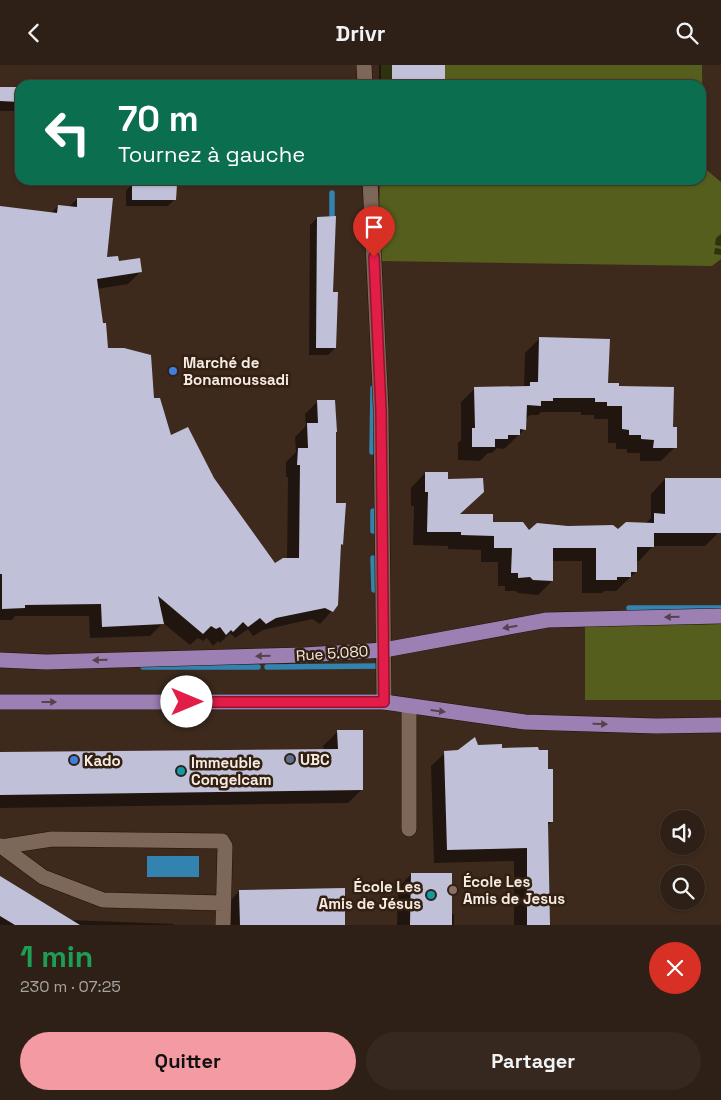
<!DOCTYPE html>
<html lang="fr">
<meta charset="utf-8">
<style>
:root{--surface:#2e2016;--page:#36281f;--text:#f1f3f6;--muted:#a7a3a1;--line:#493e35;--accent:#f49aa3}
body{margin:0;font-family:"Space Grotesk",sans-serif;background:var(--page);color:var(--text);height:100vh;display:flex;flex-direction:column;font-size:19px;white-space:nowrap}
*{box-sizing:border-box;margin:0}
p{font-size:16px;color:var(--muted)}
.icon{flex:none;width:28px;height:28px;fill:none;stroke:currentColor;stroke-width:2;stroke-linecap:round;stroke-linejoin:round}
.map{position:relative;height:860px;overflow:hidden}
.details{display:flex;flex-direction:column;background:var(--surface);flex:1}
.details>*{flex:none}
.hud{position:absolute;left:15px;top:15px;width:691px;height:105px;border-radius:15px;box-shadow:0 1px 4px #0004,0 0 0 1px var(--line);background:#0b6e4f;color:#fff;overflow:hidden}
.tools{position:absolute;left:660px;top:745px;display:grid;gap:10px}
.tools a{display:grid;place-items:center;width:45px;height:45px;border-radius:50%;background:var(--surface);box-shadow:0 1px 4px #0004,0 0 0 1px var(--line);font-size:25px}
.pin{position:absolute;display:grid;place-items:center;width:42px;height:42px;color:#fff;margin:-51px -21px;border-radius:50% 50% 50% 0;rotate:-45deg;box-shadow:0 0 5px #0007}
.pin .icon{rotate:45deg}
.me{position:absolute;width:55px;margin:-28px;rotate:90deg;stroke-linejoin:round;filter:drop-shadow(0 0 4px #0008)}
.turn{display:flex;align-items:center;gap:18px;height:105px;padding:0 20px;font-size:22px}
.turn .icon{width:65px;height:65px;stroke-width:2.5}
.turn b{display:block;font-size:35px;line-height:42px}
.round{display:grid;place-items:center;flex:none;width:52px;height:52px;border-radius:26px;background:var(--page)}
.headline{display:flex;align-items:center;justify-content:space-between;height:85px;padding:0 20px}
h1{font-size:30px;font-weight:800;line-height:38px;color:#1e9e55}
.button{display:flex;gap:10px;margin-top:auto;padding:10px 20px}
.button a{flex:1;height:58px;border-radius:30px;background:var(--accent);color:#111;font-size:20px;font-weight:800;line-height:58px;text-align:center}
.button a+a{background:var(--page);color:var(--text)}
header{display:flex;justify-content:space-between;align-items:center;height:65px;padding:0 20px;background:var(--surface);font-size:22px;font-weight:800}
.map>svg:first-child{display:block}
.green{fill:#565e1d}
.water{fill:#3383b0}
.shadow{fill:#0007}
.lines{fill:none;stroke-linecap:round;stroke-linejoin:round}
.stream{stroke:#3383b0;stroke-width:5.5}
.building{fill:#c1c0d9}
.minor-casing{stroke:#231206;stroke-width:16}
.major-casing{stroke:#231206;stroke-width:16}
.minor{stroke:#7c6758;stroke-width:15}
.major{stroke:#9c80b4;stroke-width:15}
.oneway{fill:#57424b}
.route-casing{stroke:#92132f;stroke-width:12}
.route{stroke:#e11d48;stroke-width:9}
.shop-dot{fill:#3f7fe0;stroke:#322013;stroke-width:2}
.service-dot{fill:#5c6f8a;stroke:#322013;stroke-width:2}
.culture-dot{fill:#0f9aa8;stroke:#322013;stroke-width:2}
.education-dot{fill:#8d6e63;stroke:#322013;stroke-width:2}
.labels{text-anchor:middle;dominant-baseline:central;stroke-width:5;stroke-linejoin:round;paint-order:stroke}
.poi-label{font-size:15px;font-weight:bold;fill:#f6eae1;stroke:#322013;text-anchor:start}
.street-label{font-size:15px;fill:#f6eae1;stroke:#322013}
</style>
<header><svg class="icon" aria-label="back" viewBox="0 0 24 24"><path d="M15 5l-7 7 7 7"/></svg>Drivr<svg class="icon" aria-label="search" viewBox="0 0 24 24"><circle cx="10" cy="10" r="6"/><path d="M15 15l6 6"/></svg></header>
<div class="map">
<svg width="721" height="860" viewBox="0 0 721 860">
<rect width="100%" height="100%" fill="#3d2a1d"/>
<!-- green -->
<path class="green" d="M381,0H702L703,102L721,117V194L712,201L378,196L380,115H701V20H381Z
M721,559V635H585V560Z"/>
<!-- water -->
<path class="water" d="M147,791H199V812H147Z"/>
<!-- shadow -->
<path class="shadow" d="M379,0H444V20H379Z
M0,23H20V46H0Z
M132,119L175,134L168,141H126V126Z
M77,134L105,194L118,197L140,207L128,219L97,224L107,285L153,335L170,372L213,414L275,500L287,494L288,412H286V397L296,387L295,372L306,361L305,349L318,336L336,367L335,368V439L342,479L339,482L337,540L320,559L312,554L263,565L253,571L248,564L235,573L230,568L220,578L218,576L213,581L207,573L203,576L198,573L190,580L163,558L150,571L90,573L89,551H15L12,555H0V142L51,148L58,141L69,142Z
M317,153L332,228L335,283L328,290H309L310,160Z
M721,169V181L715,180L716,173Z
M715,183L721,184V190L714,189Z
M539,274L607,319L618,323L672,364L675,382L661,396H640V388H627V384H616V378H608V354H594V350H581V347H541L538,350H530L526,354L525,364L504,384L497,383L492,388H488L480,396L458,395V378L461,375V337L475,323H524L525,288Z
M425,408L447,415L458,450L528,467L618,466L645,459L651,453V429L665,414L719,467L705,481H653L639,496H636V507L616,526H604L602,528H582V496H552V516L538,530L518,528L516,526H505V521H498V497H481V485L448,484V481L413,480L414,441H411V423Z
M337,667L362,724L348,738L0,743V688L324,686L323,681Z
M477,681L501,684L552,756L547,761L548,860H514V796L434,798L431,701L445,688L458,686Z
M411,809L451,849H454V860H397L398,823Z
M0,812L69,855L174,859V860H0Z
M239,826L344,860H229V837Z"/>
<g class="lines">
<!-- stream -->
<path class="stream" d="M332,128V150
M372,387L373,323
M373,446V466
M373,493L374,525
M629,543H721
M143,602H258
M267,602L379,601"/>
</g>
<!-- building -->
<path class="building" d="M392,0H445V20H392Z
M0,22H20V37L0,36Z
M132,118L177,119L176,135H132Z
M77,133H113L107,192L118,191L119,196L140,193L142,207L97,214L103,258H106L108,283H124L151,290L154,333H160L171,370L188,362L214,413L275,498L283,493H299L300,400H297L298,383H308L307,358H318L317,335H335L337,367H336V438H346L343,480L341,479L338,540L333,547L325,543L276,553L266,559L260,553L248,562L243,557L233,567L231,565L226,570L220,562L216,564L211,561L203,569L158,531L164,559L102,562L101,539L25,540V543L2,544V509H0V141L57,148L58,140L77,142Z
M336,151L333,227H338L336,283H316L317,152Z
M539,272L610,274L608,318H619V321L674,322L673,362H677V383H653L654,375L641,374V370H629V365L622,364V341H607V337H595V333H553V336H541V341L527,340L526,365L520,364V370H508V374H495V382H472V363H475L474,322L530,321V317H538Z
M425,407H448V414L483,413L484,427L460,449H493V457H523L529,465L537,458L568,461L613,460L618,464L626,457L654,458V448L665,449V413H721V468H654V482H637V507H631V512H617V515H596V483H553V516L533,515L530,512L518,513V508H511L512,483H494V471L461,470V467H427L428,427H425Z
M337,665H363V725L0,730V687L338,684Z
M475,672L478,680L502,679V683L538,682L539,685H548V704H553V757H548L550,860H527V783L447,785L444,686L458,685Z
M411,808H452V860H410Z
M0,811L80,860H15L0,851Z
M345,823V860H240L239,825Z"/>
<g class="lines">
<defs>
<path id="minor" d="M364,0L365,20
M370,115L381,345L384,637
M409,764V642
M1,781L43,812L103,835L223,838
M0,782L52,774L222,776L225,781L223,860"/>
<path id="major" d="M0,595L46,597L304,590L384,585L547,555L721,551
M0,637H384L525,657L656,661L721,660"/>
</defs>
<!-- minor casing -->
<use href="#minor" class="minor-casing"/>
<!-- major casing -->
<use href="#major" class="major-casing"/>
<!-- minor -->
<use href="#minor" class="minor"/>
<!-- major -->
<use href="#major" class="major"/>
</g>
<!-- one-way arrows -->
<defs><path id="oneway-solid" d="M-6-.8H1V-3.2L6.5 0L1 3.2V.8H-6Z" transform="scale(1.25)"/></defs>
<g class="oneway">
<use href="#oneway-solid" transform="translate(672 552) rotate(179)"/>
<use href="#oneway-solid" transform="translate(510 562) rotate(170)"/>
<use href="#oneway-solid" transform="translate(263 591) rotate(179)"/>
<use href="#oneway-solid" transform="translate(100 595) rotate(179)"/>
<use href="#oneway-solid" transform="translate(49 637)"/>
<use href="#oneway-solid" transform="translate(438 646) rotate(7)"/>
<use href="#oneway-solid" transform="translate(600 659) rotate(2)"/>
</g>
<g class="lines">
<defs>
<path id="route" d="M187,637H384L381,345L374,192"/>
</defs>
<!-- route casing -->
<use href="#route" class="route-casing"/>
<!-- route -->
<use href="#route" class="route"/>
</g>
<!-- markers -->
<g class="shop-dot">
<circle cx="173" cy="306" r="5"/>
<circle cx="74" cy="695" r="5"/>
</g>
<circle class="service-dot" cx="290" cy="694" r="5"/>
<g class="culture-dot">
<circle cx="181" cy="706" r="5"/>
<circle cx="431" cy="830" r="5"/>
</g>
<circle class="education-dot" cx="453" cy="825" r="5"/>
<g class="labels">
<!-- poi labels -->
<g class="poi-label">
<text x="183" y="297">Marché de<tspan x="183" dy="17">Bonamoussadi</tspan></text>
<text x="300" y="694">UBC</text>
<text x="84" y="695">Kado</text>
<text x="191" y="697">Immeuble<tspan x="191" dy="17">Congelcam</tspan></text>
<text x="463" y="816">École Les<tspan x="463" dy="17">Amis de Jesus</tspan></text>
<text x="421" y="821" text-anchor="end">École Les<tspan x="421" dy="17">Amis de Jésus</tspan></text>
</g>
<!-- street labels -->
<g class="street-label">
<text transform="translate(332 588) rotate(-4)">Rue 5.080</text>
</g>
</g>
</svg>
<div class="tools">
<a><svg class="icon" aria-label="sound" viewBox="0 0 24 24"><path d="M4 9h4l5-4v14l-5-4H4zM17 9q2 3 0 6"/></svg></a>
<a><svg class="icon" aria-label="search" viewBox="0 0 24 24"><circle cx="10" cy="10" r="6"/><path d="M15 15l6 6"/></svg></a>
</div>
<div class="pin" style="left:374px;top:192px;background:#d93025"><svg class="icon" aria-label="arrive" viewBox="0 0 24 24"><path d="M6 21V4h12l-3 4 3 4H6"/></svg></div>
<svg class="me" style="left:187px;top:637px" viewBox="-20 -20 40 40"><circle r="19" fill="#fff"/><path d="M0-13L10 11 0 6-10 11z" fill="#e11d48"/></svg>
<div class="hud">
<div class="turn"><svg class="icon" aria-label="left" viewBox="0 0 24 24"><path d="M17 20v-9H6M10 6l-5 5 5 5"/></svg><div><b>70 m</b>Tournez à gauche</div></div>
</div>
</div>
<section class="details">
<div class="headline"><div><h1>1 min</h1><p>230 m · 07:25</p></div><a class="round" style="background:#d93025;color:#fff"><svg class="icon" aria-label="close" viewBox="0 0 24 24"><path d="M6 6l12 12M18 6L6 18"/></svg></a></div>
<div class="button"><a>Quitter</a><a>Partager</a></div>
</section>
